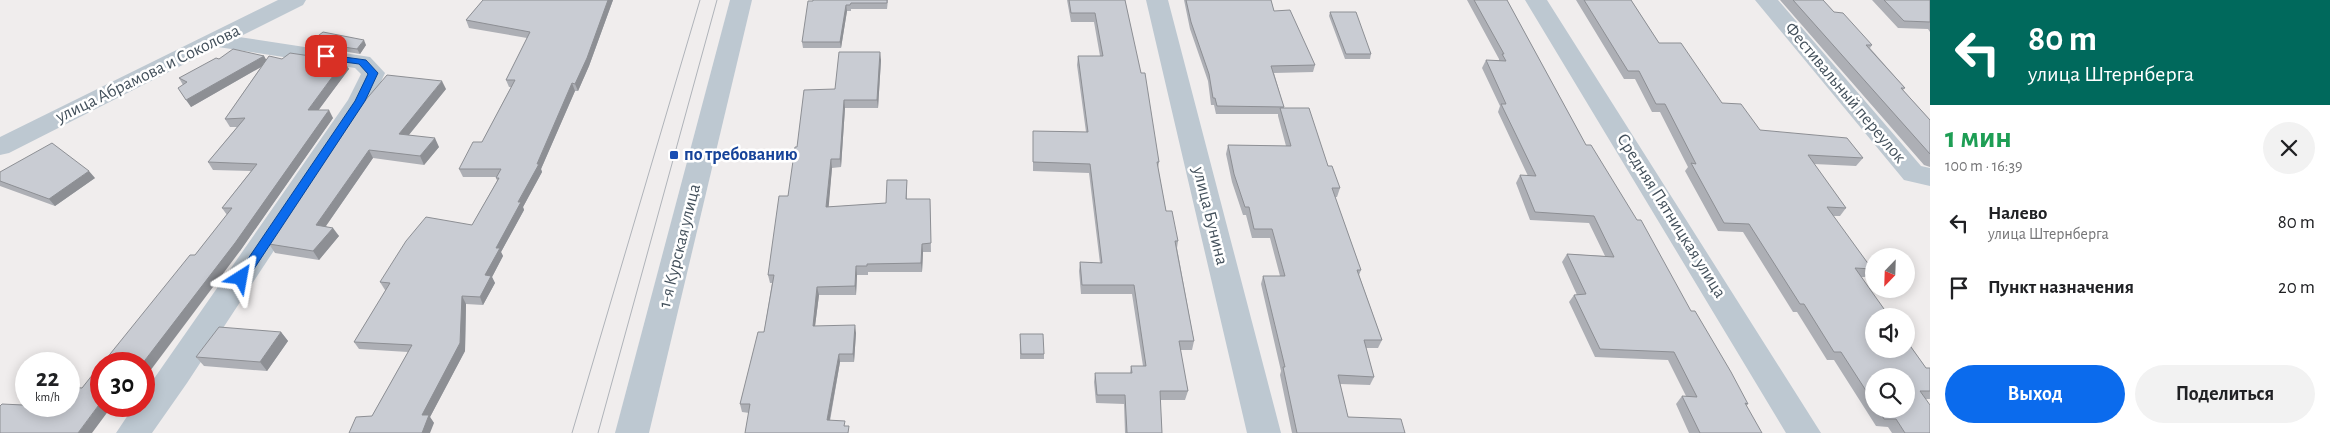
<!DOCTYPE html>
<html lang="ru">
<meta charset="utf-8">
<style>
:root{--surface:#fff;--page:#f2f2f2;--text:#202124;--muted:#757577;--accent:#0b6bed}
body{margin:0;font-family:"Alegreya Sans",sans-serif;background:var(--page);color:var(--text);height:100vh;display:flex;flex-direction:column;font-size:19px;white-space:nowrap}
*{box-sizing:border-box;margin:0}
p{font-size:16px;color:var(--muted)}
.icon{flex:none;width:28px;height:28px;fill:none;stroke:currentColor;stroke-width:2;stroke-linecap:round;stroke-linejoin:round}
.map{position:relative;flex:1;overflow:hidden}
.drawer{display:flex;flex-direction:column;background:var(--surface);width:400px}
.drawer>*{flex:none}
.hud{background:#00695c;color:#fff;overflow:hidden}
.needle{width:32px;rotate:203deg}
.fabs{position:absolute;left:1865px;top:248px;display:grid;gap:10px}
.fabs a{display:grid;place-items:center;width:50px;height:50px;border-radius:50%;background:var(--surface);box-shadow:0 2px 12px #0003;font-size:25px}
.speed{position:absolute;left:15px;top:352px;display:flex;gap:10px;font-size:25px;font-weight:700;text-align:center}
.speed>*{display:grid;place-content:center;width:65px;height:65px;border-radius:50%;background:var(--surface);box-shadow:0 2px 12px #0003;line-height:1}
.speed small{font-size:12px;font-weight:400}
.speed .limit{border:8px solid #d22;background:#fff;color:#111}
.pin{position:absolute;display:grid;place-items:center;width:42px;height:42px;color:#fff;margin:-21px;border-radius:10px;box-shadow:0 2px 8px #0006}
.me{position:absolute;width:55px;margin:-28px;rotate:34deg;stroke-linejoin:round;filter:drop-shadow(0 0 4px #0008)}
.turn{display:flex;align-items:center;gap:18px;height:105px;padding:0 15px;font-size:22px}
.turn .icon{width:65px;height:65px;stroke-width:2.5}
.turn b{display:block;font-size:35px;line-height:42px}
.round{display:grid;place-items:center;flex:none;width:52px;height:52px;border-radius:26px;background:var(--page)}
.headline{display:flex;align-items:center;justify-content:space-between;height:85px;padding:0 15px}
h1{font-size:30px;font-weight:700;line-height:38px;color:#1e9e55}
.button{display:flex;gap:10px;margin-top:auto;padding:10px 15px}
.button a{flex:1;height:58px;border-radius:30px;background:var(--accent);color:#fff;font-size:20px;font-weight:700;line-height:58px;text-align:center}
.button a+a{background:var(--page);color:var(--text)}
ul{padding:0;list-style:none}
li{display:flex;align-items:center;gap:15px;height:65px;padding:0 15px}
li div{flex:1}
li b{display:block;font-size:19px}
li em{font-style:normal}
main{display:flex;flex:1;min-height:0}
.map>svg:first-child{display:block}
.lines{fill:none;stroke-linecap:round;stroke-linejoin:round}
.minor{fill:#bdc8d1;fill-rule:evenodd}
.tertiary{fill:#bdc8d1;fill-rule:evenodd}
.tram{stroke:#afb3b9;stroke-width:1}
.wall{fill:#adafb5;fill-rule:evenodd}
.shaded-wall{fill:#8d8f94}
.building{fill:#c9ccd3;stroke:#8d8f94}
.route{fill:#0b6bed;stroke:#07469a}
.transit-dot{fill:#1a4fb4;stroke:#fff;stroke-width:2}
.labels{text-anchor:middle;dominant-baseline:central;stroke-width:5;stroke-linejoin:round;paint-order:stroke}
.street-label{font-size:18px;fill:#44515c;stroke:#fff}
.transit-label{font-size:18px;font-weight:bold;fill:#164399;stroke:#fff;text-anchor:start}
</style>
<main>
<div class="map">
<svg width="1930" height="433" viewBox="0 0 1930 433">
<rect width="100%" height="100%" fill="#f0eded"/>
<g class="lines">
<!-- minor -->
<path class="minor" d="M278,0H306L303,5L239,37L370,57L385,73L372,101L187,383L152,433H116L134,406H144V393L348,100L361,74L355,68L218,47L9,153L0,155V137Z
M1146,0H1168L1281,433H1247Z
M1525,0H1547L1821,433H1786Z
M1755,0H1778L1921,166L1930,168V186L1904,180Z"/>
<!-- tertiary -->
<path class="tertiary" d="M730,0H752L649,433H615Z"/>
<!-- tram -->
<path class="tram" d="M572,433L700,0
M598,433L717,0"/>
</g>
<!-- wall -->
<path class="wall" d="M483,0H613L589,66L578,91H575L541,169L542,172L523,207L524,210L501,252L503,256L492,277L495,283L483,305L466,304L465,351L430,417L434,423L372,416L408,352L359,349L354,342L386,290H385L380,282L472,225L497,181L496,177H463L459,169L482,142L511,87H509L506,80L527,38L469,28L466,20Z
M813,0H888L887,9H851V11H847L841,48H803L802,42Z
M1067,0H1125L1159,162L1158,168L1166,211L1178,241L1177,248L1194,341L1192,350H1180L1188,391L1185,400H1160L1162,433H1125L1124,404L1096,403L1094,382L1095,373H1130L1131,366H1143L1132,294H1081L1079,271L1080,262L1100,263L1089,173L1033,171V131L1086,132L1077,65L1078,56H1100L1094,22H1071Z
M1184,0H1271L1274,11L1315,65L1313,72L1274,73L1284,108L1328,166L1340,188L1337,197H1335L1361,270L1359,275L1382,340L1378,348H1366L1374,377L1370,385L1340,384L1348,417L1405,433H1292L1280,375L1281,371L1261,284L1263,276H1280L1270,238H1252L1246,215H1243L1232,182L1226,154L1228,145L1286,146L1278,116V114H1216L1214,105H1211L1208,81L1190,29Z
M1467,0H1507L1586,145L1748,404L1746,406L1762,433H1689L1676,404L1682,396H1686L1668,360L1595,357L1569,302L1574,295H1577L1562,262L1567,254L1605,256L1589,223L1530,220L1516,183L1520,175L1528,176L1498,112L1500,106L1482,68L1486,60L1499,61V59Z
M1576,0H1631L1659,43L1722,103L1760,130L1863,158L1856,166L1814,164L1846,208L1840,216H1833L1872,269L1865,277H1861L1926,368H1930V399H1926L1930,433H1892L1888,427L1876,426L1834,360H1827L1797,312H1793L1743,232L1718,231L1685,171L1688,167L1660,112H1652L1635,79H1624ZM1874,376L1906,409H1874Z
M1780,0H1823L1834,12L1872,45L1870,48L1905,88L1903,90L1930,120V167L1924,165Z
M1872,0H1930V32L1928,29L1898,28Z
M1330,12L1371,54L1370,59H1345L1329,16Z
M310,42L366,45L360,54L313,46Z
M264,56L266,60L282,59L344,61L349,69L318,110L333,118L240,251L195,255L227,215L222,208L251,171L213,170L208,162L237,127H230L225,119L261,67L191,107L183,85L179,78L219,59Z
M881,60L878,108H845L841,167L832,168L828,207L886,203L907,180V199H930L931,252H923L922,272H868V275H857L856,295H819L815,326L856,333L854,362H840L830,421L846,426L742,412L740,404L764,332L772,283H770L768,275L788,196L797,147L835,89Z
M446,89L409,135L439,147L424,165L373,158L326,226L339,236L319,260L275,253L269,244L363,103Z
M0,172L95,178L55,206L0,186Z
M281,332L288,341L267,371L204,366L196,357Z
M1020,334L1044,354V359H1020Z"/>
<!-- shaded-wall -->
<path class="shaded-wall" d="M608,0H613L589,66L578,91L575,84Z
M846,5L847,11L841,48L840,42Z
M364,40L366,45L360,54L357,49Z
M880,52L881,60L878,108L877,100Z
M264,56L268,63L191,107L186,100Z
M344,61L349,69L312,119L308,110Z
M442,81L446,89L403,142L399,134Z
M572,83L575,91L541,169L542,172L523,207L524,210L501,252L503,256L492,277L495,283L483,305L480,297L485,275L496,248L537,164Z
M844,100L845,108L841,167L840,159Z
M329,110L333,118L240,251L144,379V364H142Z
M435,138L439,147L424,165L420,156Z
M369,150L373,158L321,233L316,225Z
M831,159L832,168L828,215L826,207Z
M89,171L95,178L55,206L49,199Z
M333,228L339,236L319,260L313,251Z
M922,244L923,252L922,272L921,263Z
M856,266L857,275L856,295L855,286Z
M817,287L819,295L814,334L813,326Z
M462,296L466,304L465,351L430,417L434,423L430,433H422V415Z
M855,325L856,333L854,362L853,354Z
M281,332L288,341L267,371L260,362Z
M839,354L840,362L828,429L827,420Z
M101,402V406H112L92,433H78Z"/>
<!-- building -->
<path class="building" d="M483,0H608L587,58L575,84L572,83L537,164H539L518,202H521L496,248H500L485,275L491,276L480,297L462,296L460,343L422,415H429L422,433H349L356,417L372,416L412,345L354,342L390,283L380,282L406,241L426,217L472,225L499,178H496L501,169H459L473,142H482L515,80H506L530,32L466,20Z
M813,0H887V3H851L850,5H846L840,42H802L808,1H813Z
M1069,0H1125L1141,73H1145L1159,162H1157L1166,211H1172L1178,241H1175L1194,341H1179L1188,391H1160L1162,433H1127L1125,395H1097L1095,373H1132L1131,366H1146L1134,285H1082L1080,262L1102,263L1090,164L1033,162V131L1088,132L1078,56H1103L1095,13H1071Z
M1186,0H1271L1274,11L1290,10L1315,65L1271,66L1284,107L1217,106L1215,98H1213L1209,74L1191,22Z
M1474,0H1507L1586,145H1591L1637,220H1641L1691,311H1695L1731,372L1748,404L1745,403L1762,433H1700L1682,396L1697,397L1674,352L1600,349L1574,295L1586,294L1567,254L1614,257L1594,216L1535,212L1520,175L1536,176L1501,104H1506L1486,60L1506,61L1502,54H1504Z
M1584,0H1631L1659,43H1681L1722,103L1741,104L1760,130L1847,138L1863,158L1808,155L1846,208L1827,207L1872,269L1855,268L1889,316H1874V349H1906V340L1926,368H1930V391H1920L1930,405V433H1905L1896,419H1884L1878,409H1906V376H1874V403L1841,352H1834L1804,304H1800L1749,224L1724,223L1691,163L1696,164L1665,104H1656L1639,71H1628Z
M1793,0H1823L1834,12L1843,13L1872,45H1866L1905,88H1901L1930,120V154Z
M1884,0H1930V22L1904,21Z
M1330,12H1356L1371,54H1346Z
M323,32L364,40L357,49L310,42Z
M233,49L264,56L186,100L178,88L187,82L179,78L216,58L219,59Z
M839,52H880L877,100H844L840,159H831L826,207L886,203L887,180H907L906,199H930L931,243L922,244L921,263L867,264V266H856L855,286L817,287L813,326L855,325L853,354H839L827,420L845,421L844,426H849L848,433H745L750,404H740L758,332H764L774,275H768L779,196H788L795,147H797L804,90L835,89Z
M290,53L344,61L308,110H329L235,243L142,364H102L190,255H195L232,208H222L257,164L208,162L245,118L225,119L269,56L282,59Z
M387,75L442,81L399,134L435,138L420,156L369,150L316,225L333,228L313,251L269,244L363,103Z
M1280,108H1309L1328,166H1332L1340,188H1332L1361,270H1357L1382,340H1364L1374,377L1338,375L1348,417L1401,419L1405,433H1297L1283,367H1285L1263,276H1285L1272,229H1254L1249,207H1245L1234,174L1228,145L1291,146Z
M52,143L89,171L49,199L0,181V172Z
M219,327L281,332L260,362L196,357Z
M1020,334H1043L1044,354H1021Z
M101,364V402L78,433H0V406L2,404L23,405L26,402V406H69V387L82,388Z"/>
<!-- route -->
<path class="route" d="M322,54L366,60L378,73L365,101L246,281H237L235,278L237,275L355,101L368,74L359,64L322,59Z"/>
<!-- markers -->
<rect class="transit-dot" x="669" y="150" width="10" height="10" rx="2.5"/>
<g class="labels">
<!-- street labels -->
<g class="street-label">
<text transform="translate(148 74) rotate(-26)">улица Абрамова и Соколова</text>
<text transform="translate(1845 93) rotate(50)">Фестивальный переулок</text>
<text transform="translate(1210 216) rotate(76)">улица Бунина</text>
<text transform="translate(1671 216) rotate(58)">Средняя Пятницкая улица</text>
<text transform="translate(680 246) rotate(-76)">1-я Курская улица</text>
</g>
<!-- transit labels -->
<g class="transit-label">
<text x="684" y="155">по требованию</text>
</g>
</g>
</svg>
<div class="fabs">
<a><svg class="needle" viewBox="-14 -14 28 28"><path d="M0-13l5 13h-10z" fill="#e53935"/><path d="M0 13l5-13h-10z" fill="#757577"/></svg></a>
<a><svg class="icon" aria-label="sound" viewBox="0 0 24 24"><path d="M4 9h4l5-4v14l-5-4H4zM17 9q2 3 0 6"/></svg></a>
<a><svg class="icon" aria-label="search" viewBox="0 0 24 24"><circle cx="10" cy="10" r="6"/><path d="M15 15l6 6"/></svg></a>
</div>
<div class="speed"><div>22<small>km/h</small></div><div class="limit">30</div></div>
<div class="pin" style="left:326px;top:56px;background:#d93025"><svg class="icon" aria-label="arrive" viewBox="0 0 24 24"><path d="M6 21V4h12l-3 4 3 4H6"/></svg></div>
<svg class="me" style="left:241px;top:278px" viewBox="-20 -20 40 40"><path d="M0-17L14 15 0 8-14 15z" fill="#0b6bed" stroke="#fff" stroke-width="4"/></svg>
</div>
<section class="drawer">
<div class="hud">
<div class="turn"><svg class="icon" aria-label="left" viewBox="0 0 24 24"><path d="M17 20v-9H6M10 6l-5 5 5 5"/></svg><div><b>80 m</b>улица Штернберга</div></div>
</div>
<div class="headline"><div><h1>1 мин</h1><p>100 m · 16:39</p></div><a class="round"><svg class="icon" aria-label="close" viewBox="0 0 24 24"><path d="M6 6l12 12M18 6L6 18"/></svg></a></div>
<ul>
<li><svg class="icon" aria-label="left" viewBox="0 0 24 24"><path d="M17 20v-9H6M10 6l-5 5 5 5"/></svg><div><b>Налево</b><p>улица Штернберга</p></div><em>80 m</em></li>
<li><svg class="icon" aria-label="arrive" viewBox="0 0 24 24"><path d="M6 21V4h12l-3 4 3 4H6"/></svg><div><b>Пункт назначения</b></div><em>20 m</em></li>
</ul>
<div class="button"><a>Выход</a><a>Поделиться</a></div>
</section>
</main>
